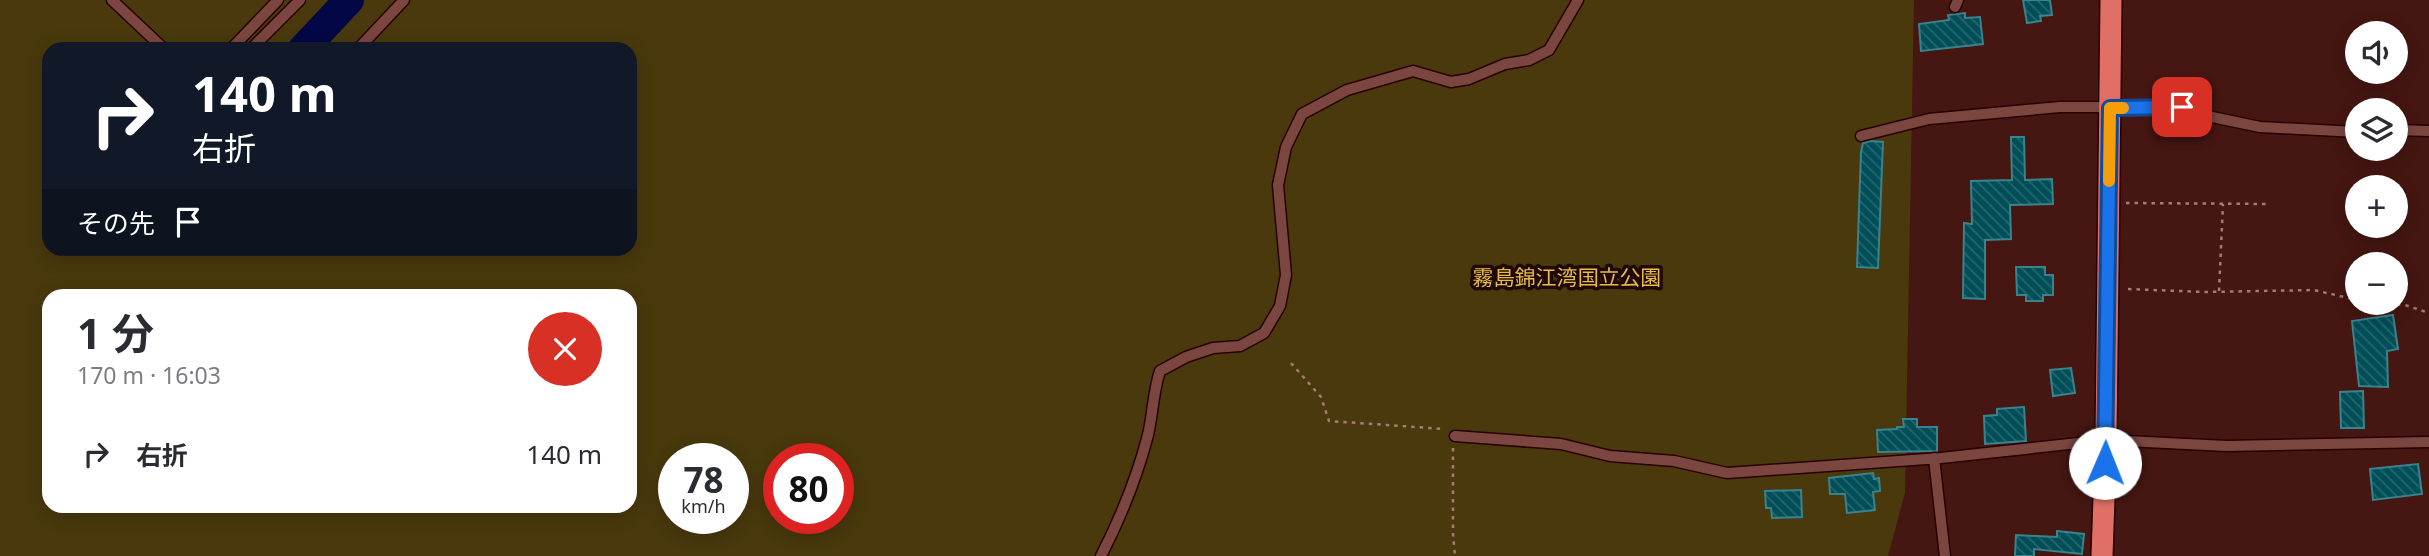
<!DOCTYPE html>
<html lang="ja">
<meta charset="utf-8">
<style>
:root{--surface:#fff;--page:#f7f7f7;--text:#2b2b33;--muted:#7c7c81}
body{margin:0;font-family:"Noto Sans","Noto Sans JP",sans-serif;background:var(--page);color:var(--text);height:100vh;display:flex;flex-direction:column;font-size:26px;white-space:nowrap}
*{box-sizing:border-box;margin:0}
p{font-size:23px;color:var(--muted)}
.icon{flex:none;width:38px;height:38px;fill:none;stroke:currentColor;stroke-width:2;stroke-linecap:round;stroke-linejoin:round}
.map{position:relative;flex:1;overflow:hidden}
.panel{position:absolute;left:42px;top:289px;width:595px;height:224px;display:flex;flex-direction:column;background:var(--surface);border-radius:21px;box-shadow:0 4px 18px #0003}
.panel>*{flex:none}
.hud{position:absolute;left:42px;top:42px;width:595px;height:214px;border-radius:21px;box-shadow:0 4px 18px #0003;background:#111827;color:#fff;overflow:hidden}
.fabs{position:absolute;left:2345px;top:21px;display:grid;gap:14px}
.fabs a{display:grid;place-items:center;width:63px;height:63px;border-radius:50%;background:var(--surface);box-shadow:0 4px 18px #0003;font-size:35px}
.speed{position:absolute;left:658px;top:443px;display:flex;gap:14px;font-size:35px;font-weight:700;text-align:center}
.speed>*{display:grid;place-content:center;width:91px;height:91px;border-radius:50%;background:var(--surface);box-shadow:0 4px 18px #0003;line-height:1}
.speed small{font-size:18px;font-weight:400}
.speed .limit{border:10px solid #d22;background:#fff;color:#111}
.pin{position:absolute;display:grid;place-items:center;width:60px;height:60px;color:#fff;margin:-30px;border-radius:14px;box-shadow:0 4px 10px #0006}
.me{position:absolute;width:77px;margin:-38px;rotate:1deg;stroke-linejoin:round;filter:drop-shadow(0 0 5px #0008)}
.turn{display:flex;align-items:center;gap:24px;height:147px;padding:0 35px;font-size:32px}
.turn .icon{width:91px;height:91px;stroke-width:2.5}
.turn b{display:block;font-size:49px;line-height:60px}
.then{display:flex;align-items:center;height:66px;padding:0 35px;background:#0003;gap:14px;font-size:26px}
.round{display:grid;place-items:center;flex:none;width:74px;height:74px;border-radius:37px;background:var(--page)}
.head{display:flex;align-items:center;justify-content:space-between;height:119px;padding:0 35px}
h1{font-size:42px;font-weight:700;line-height:52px}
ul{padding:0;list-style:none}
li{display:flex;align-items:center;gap:21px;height:91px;padding:0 35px}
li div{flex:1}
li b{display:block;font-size:26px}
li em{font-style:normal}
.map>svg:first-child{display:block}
.park{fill:#49390d;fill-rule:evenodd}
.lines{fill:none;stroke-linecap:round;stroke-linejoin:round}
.river{stroke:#030745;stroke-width:30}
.building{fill:url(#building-back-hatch);stroke:#39838d;stroke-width:2}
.service-casing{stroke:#290000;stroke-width:13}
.trunk-casing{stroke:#290000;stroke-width:24}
.path{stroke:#a47c78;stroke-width:2.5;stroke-dasharray:3.5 5;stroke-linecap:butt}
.service{stroke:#7b4640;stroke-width:10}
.trunk{stroke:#e07065;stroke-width:21}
.route-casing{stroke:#114b97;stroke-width:18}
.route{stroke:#1a73e8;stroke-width:12}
.slow{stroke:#f59e0b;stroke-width:12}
.labels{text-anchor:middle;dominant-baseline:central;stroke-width:7;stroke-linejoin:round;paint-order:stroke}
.park-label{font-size:21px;fill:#eabc47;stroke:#1e0907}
</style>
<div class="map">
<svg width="2429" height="556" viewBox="0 0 2429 556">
<defs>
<pattern id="building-back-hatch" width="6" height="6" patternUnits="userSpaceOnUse" patternTransform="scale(1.75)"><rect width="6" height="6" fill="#004e57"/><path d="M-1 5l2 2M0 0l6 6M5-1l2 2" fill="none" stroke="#26676f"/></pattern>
</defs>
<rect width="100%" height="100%" fill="#451612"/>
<!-- park -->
<path class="park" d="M0,0H1914L1905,493L1888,556H0ZM49,49H630V248H49ZM49,296H630V506H49ZM674,458H733V518H674ZM779,458H838V518H779Z"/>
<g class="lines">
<!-- river -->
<path class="river" d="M303,49L349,0"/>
</g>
<!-- building -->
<path class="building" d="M2023,0H2050L2052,15L2040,16L2041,21L2027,23Z
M1965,13V18L1980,17L1983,44L1921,51L1919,24L1949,20L1948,15Z
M2011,137H2024L2025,180L2052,179L2053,204L2010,205L2011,239L1985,240V299L1963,298L1964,223L1972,224L1971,181L2012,180Z
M1871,141L1883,142L1878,268L1857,267L1861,152L1863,143Z
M2016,267H2045V275H2053V295H2043V301H2026V295H2017Z
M2393,315L2398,349L2387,351L2388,387L2359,386L2352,321Z
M2071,368L2075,393L2053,396L2050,370Z
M2363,391L2364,428H2341L2340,392Z
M2024,407L2026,441L1985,444L1984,416L1997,415V409Z
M1903,419H1917V427H1937V451L1878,452L1877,430L1897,429V427H1904Z
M2418,464L2422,494L2373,500L2370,469Z
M1873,473L1874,479L1879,478L1880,491L1873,492L1875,510L1847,513L1845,494H1830L1829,478Z
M1801,490L1802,517L1772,518L1771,508H1766L1765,491Z
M2057,531L2084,534L2082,554L2034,549V556H2015L2016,535L2057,537Z"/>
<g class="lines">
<defs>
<path id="service" d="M112,0L164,49
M1955,7L1958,0
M231,49L278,0
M251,49L300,0
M358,49L404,0
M2396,130L2429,131
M1861,136L1929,119L2060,107H2182L2212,117L2260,127L2357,132
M1455,436L1561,444L1610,456L1674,461L1727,473L1941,458L2106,440L2227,446L2429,442
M1934,458L1945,556
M1101,556C1121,517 1137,477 1148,435C1153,413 1153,392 1160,371L1186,357L1213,348L1240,346L1264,333L1280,306L1286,275L1278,185L1286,147L1302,114L1347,90L1413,71L1451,82L1469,79L1505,64L1529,60L1549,50L1578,0"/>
<path id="trunk" d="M2102,556L2106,440L2111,0"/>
</defs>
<!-- service casing -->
<use href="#service" class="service-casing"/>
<!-- trunk casing -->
<use href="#trunk" class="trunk-casing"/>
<!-- path -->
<path class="path" d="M2126,203L2270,204
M2128,289L2205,292L2314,290L2357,300
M2219,291L2223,204
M2380,303L2405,305L2429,313
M1291,363L1321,397L1329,421L1444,429
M1453,448V534L1455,556"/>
<!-- service -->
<use href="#service" class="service"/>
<!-- trunk -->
<use href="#trunk" class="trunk"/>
</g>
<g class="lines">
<defs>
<path id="route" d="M2105,463L2110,108L2182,107"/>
</defs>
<!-- route casing -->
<use href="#route" class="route-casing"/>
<!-- route -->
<use href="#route" class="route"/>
<!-- slow -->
<path class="slow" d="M2109,181L2110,108H2123"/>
</g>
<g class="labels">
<!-- park labels -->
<g class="park-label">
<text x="1567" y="277">霧島錦江湾国立公園</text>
</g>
</g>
</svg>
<div class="fabs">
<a><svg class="icon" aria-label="sound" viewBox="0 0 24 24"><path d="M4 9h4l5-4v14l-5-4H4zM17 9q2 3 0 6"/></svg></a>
<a><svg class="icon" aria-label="layers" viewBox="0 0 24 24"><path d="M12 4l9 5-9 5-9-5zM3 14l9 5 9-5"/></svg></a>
<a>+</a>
<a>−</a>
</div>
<div class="speed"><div>78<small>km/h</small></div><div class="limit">80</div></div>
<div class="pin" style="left:2182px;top:107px;background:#d93025"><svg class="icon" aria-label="arrive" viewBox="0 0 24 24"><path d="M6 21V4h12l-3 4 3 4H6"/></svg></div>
<svg class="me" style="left:2105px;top:463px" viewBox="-20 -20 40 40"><circle r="19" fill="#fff"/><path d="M0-13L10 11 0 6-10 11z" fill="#1a73e8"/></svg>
<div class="hud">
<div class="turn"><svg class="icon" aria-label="right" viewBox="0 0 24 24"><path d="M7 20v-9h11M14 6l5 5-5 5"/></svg><div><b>140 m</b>右折</div></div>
<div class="then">その先<svg class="icon" aria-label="arrive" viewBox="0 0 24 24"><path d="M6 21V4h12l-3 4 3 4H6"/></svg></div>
</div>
<section class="panel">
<div class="head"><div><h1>1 分</h1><p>170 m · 16:03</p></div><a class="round" style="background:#d93025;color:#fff"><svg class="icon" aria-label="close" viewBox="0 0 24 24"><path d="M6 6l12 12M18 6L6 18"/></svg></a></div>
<ul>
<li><svg class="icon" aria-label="right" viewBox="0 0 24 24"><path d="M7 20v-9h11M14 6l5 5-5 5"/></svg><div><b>右折</b></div><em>140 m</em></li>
</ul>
</section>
</div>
